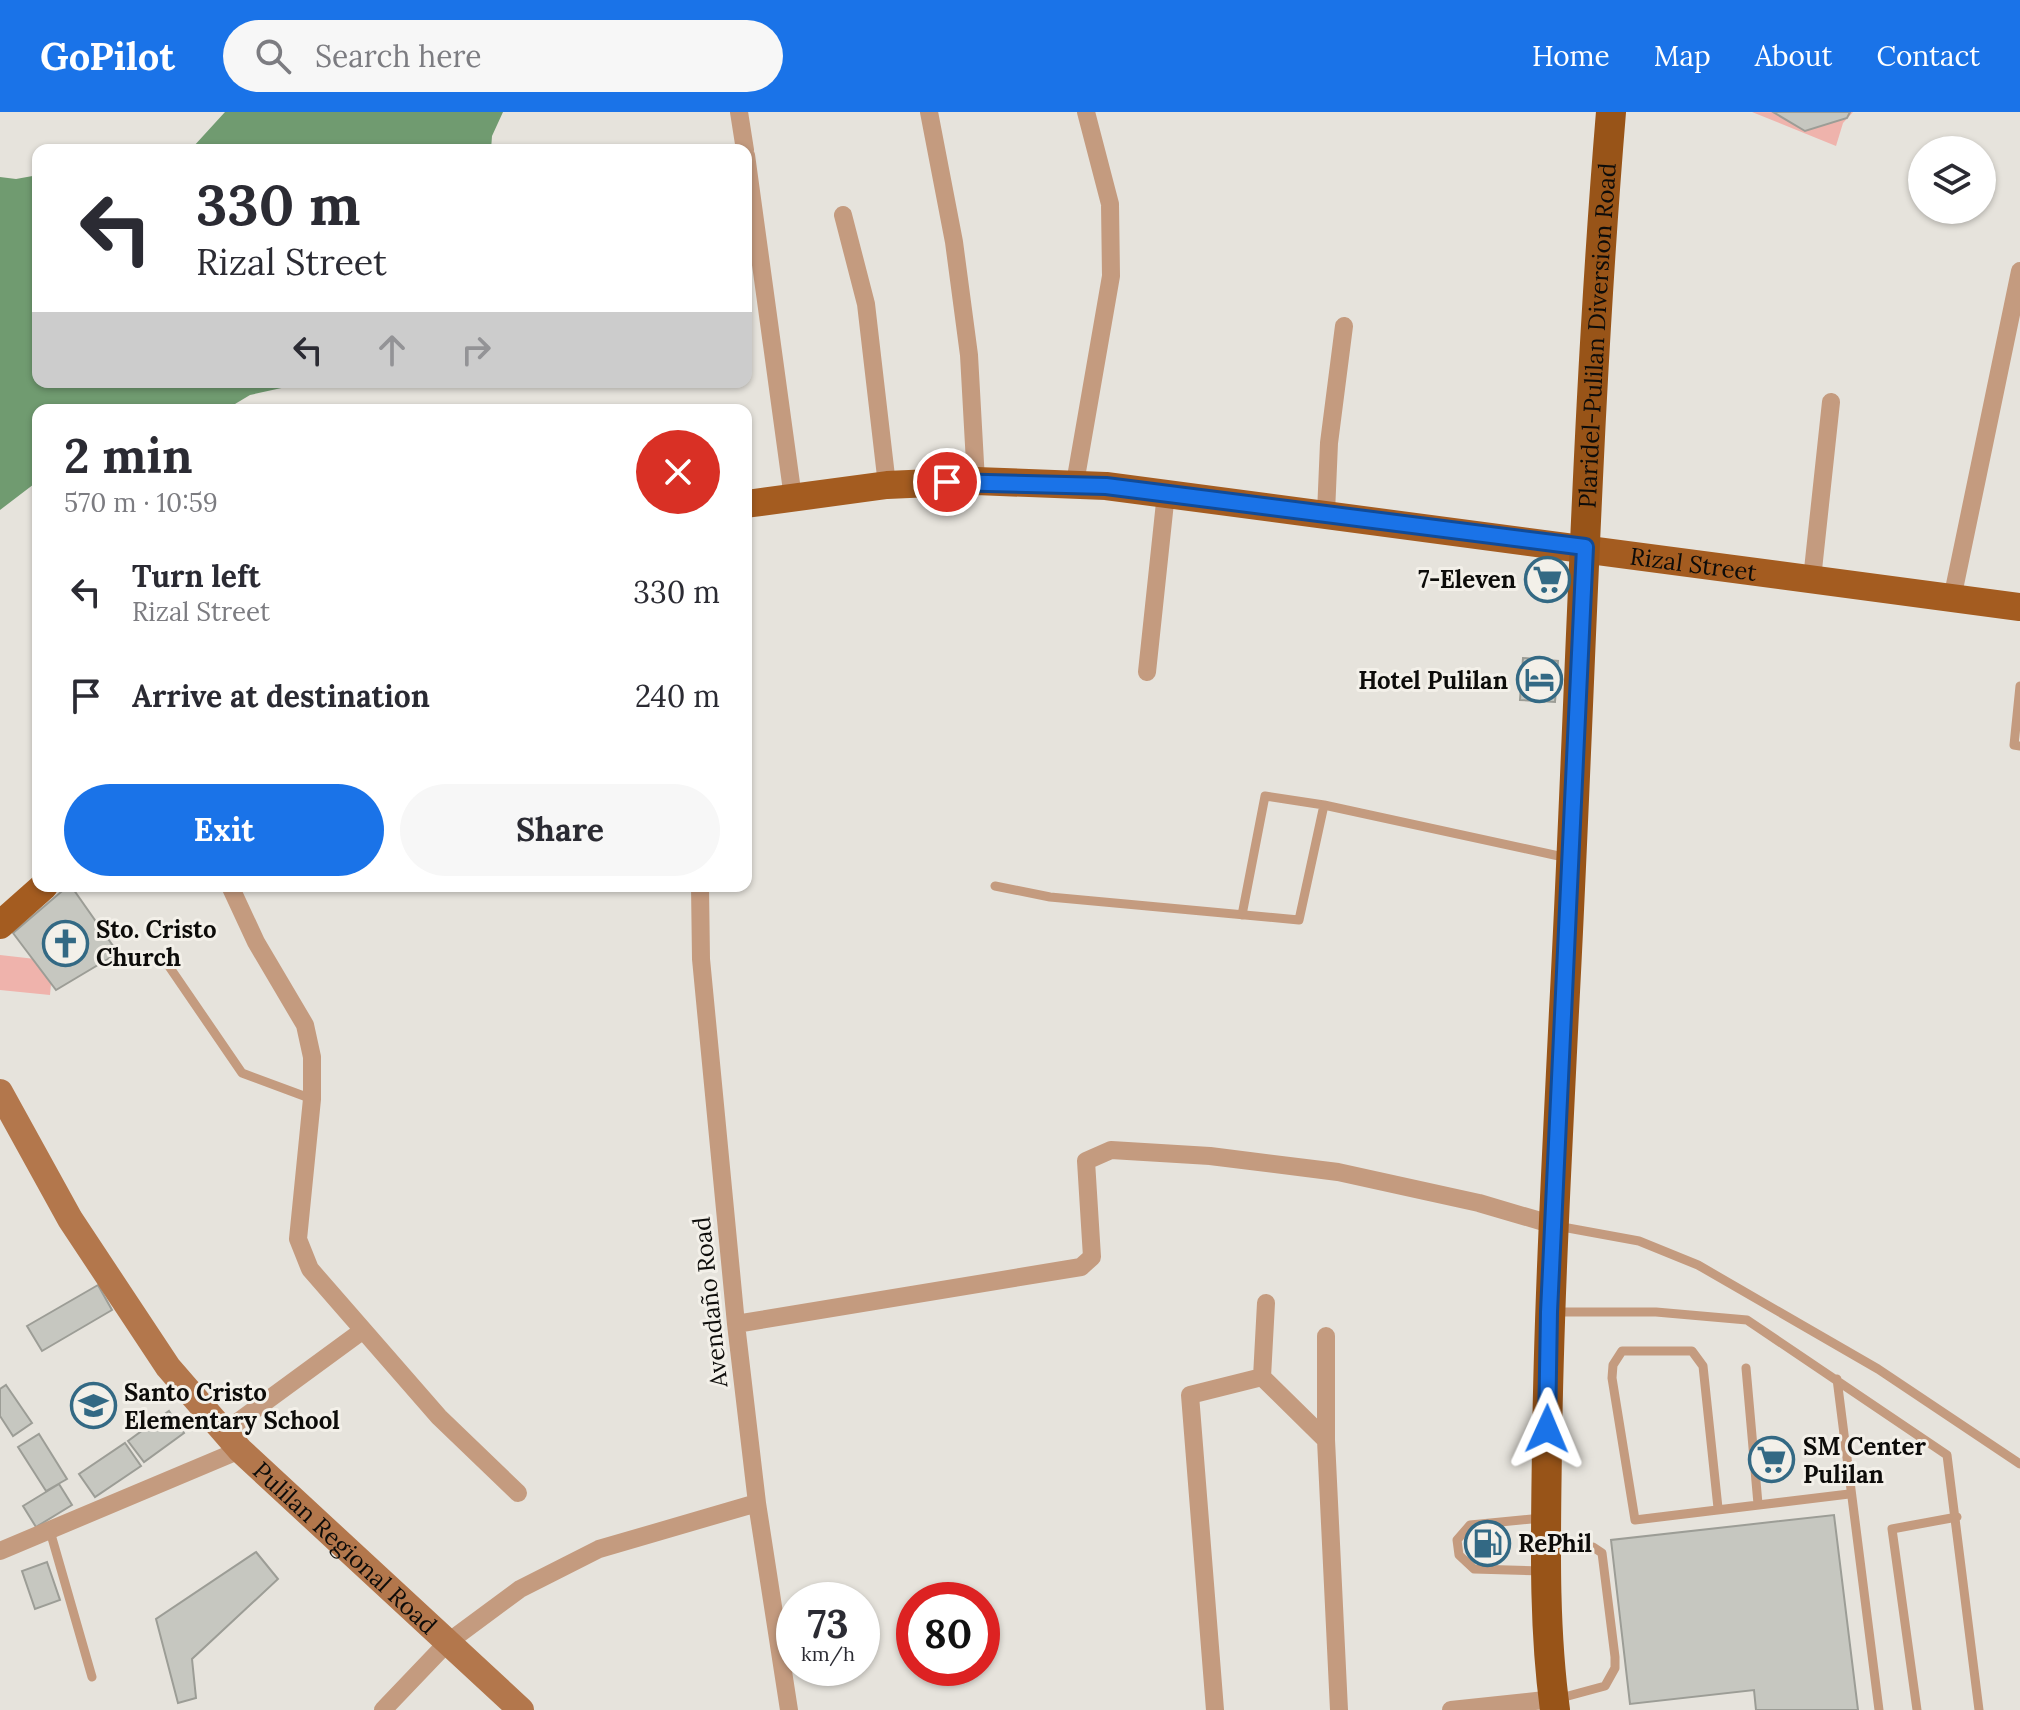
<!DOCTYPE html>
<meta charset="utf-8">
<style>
:root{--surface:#fff;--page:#f7f7f7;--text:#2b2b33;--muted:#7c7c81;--accent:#1a73e8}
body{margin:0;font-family:Lora,serif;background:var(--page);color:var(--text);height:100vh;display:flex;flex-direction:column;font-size:30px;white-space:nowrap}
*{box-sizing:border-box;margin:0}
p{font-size:26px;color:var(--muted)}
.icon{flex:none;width:44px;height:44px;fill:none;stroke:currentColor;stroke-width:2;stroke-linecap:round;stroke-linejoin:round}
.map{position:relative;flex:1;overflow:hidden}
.panel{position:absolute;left:32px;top:292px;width:720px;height:488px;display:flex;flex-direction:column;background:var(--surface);border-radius:16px;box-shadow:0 2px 6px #0004}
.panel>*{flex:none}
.hud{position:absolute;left:32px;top:32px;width:720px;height:244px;border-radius:16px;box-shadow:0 2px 6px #0004;background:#fff;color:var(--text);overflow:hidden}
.buttons{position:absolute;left:1908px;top:24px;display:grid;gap:16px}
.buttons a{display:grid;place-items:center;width:88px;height:88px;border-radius:50%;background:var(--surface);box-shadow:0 2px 6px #0004;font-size:40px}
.speed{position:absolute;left:776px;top:1470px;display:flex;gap:16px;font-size:40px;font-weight:700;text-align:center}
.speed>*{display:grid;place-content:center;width:104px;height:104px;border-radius:50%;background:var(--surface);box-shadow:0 2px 6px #0004;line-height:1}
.speed small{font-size:20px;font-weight:400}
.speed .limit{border:12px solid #d22;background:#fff;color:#111}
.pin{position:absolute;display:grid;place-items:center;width:68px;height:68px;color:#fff;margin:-34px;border:4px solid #fff;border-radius:50%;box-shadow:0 2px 8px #0007}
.me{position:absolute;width:88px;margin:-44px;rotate:1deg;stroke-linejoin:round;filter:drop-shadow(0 0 6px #0008)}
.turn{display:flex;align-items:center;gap:28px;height:168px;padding:0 32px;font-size:36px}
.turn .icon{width:104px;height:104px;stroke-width:2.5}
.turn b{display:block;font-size:56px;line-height:68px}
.lanes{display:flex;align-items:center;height:76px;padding:0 32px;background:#0003;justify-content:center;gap:40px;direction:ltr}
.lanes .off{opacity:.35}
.round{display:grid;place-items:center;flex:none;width:84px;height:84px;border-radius:42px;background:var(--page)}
.headline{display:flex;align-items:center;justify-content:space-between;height:136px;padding:0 32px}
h1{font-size:48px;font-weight:700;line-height:60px}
.button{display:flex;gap:16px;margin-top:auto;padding:16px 32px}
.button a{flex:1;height:92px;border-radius:48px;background:var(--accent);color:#fff;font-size:32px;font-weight:700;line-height:92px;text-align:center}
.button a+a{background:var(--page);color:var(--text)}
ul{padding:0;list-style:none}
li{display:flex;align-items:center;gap:24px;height:104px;padding:0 32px}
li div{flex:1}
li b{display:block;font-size:30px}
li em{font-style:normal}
header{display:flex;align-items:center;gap:48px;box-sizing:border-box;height:112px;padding:0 40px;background:var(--accent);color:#fff}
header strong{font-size:38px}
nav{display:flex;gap:44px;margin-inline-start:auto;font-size:28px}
.search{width:560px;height:72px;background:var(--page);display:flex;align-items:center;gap:20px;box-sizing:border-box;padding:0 28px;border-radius:44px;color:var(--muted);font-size:30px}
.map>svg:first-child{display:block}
.green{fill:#efb3ac}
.water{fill:#709b70}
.building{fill:#c6c7c0;stroke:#9c9d96;stroke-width:2}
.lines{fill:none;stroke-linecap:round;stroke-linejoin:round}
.service{stroke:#c49b7f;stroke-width:9}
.minor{stroke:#c49b7f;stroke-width:18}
.secondary{stroke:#b3774c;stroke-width:26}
.primary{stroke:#a45c20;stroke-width:28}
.trunk{stroke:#985418;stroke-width:30}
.route-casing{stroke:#114b97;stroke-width:20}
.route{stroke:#1a73e8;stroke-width:14}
.labels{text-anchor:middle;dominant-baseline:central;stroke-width:6;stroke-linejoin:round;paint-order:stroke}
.street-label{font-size:24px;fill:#0d0c0a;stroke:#f3f0e9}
.poi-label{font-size:24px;font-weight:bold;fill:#0d0c0a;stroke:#f3f0e9;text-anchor:start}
</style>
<header>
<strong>GoPilot</strong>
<div class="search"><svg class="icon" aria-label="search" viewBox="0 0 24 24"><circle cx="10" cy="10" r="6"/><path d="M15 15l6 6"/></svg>Search here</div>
<nav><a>Home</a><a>Map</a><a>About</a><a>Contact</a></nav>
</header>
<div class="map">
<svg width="2020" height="1598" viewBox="0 0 2020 1598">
<rect width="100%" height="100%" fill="#e6e3dc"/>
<!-- green -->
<path class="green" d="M1752,0H1853L1843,11L1836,34Z
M0,843L53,849L50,883L0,878Z"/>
<!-- water -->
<path class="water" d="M225,0H503L492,24L491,38H184L193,35Z
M38,63V270H309L250,283L225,298H38V369L0,398V65L16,67Z"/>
<!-- building -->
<path class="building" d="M1773,0H1850L1847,6L1805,19Z
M1523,546L1558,549L1555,590L1520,588Z
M68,774H71L118,841L56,878L13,821Z
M98,1173L112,1198L42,1239L27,1214Z
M6,1273L32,1311L13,1324L0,1304V1277Z
M169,1299L184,1321L144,1350L128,1329Z
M39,1322L67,1367L46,1379L18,1335Z
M125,1331L141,1354L95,1385L79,1362Z
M59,1372L72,1393L36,1415L23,1394Z
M1834,1403L1858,1598H1756L1754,1578L1630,1592L1611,1428Z
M256,1440L278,1467L192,1547L196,1586L178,1591L156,1507Z
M47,1450L60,1488L35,1497L22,1459Z"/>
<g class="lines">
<!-- service -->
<path class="service" d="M2020,574L2014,633L2020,634
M995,774L1050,785L1299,808L1324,693L1568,746
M1242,803L1265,684L1324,693
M166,850L242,961L312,987
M1557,1114L1639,1129L1698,1153L1878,1257L2020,1352
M1556,1200H1656L1747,1208L1947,1343L1979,1598
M1746,1256L1758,1392
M1837,1267L1879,1598
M1718,1396L1703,1254L1692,1239H1622L1613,1253L1612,1266L1635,1408L1849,1382
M1542,1406L1470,1413L1457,1428L1459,1443L1474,1457L1543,1459
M50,1419L92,1565
M1549,1436L1593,1435L1602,1441L1615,1545V1556L1605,1574L1557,1587
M1917,1598L1892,1417L1957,1405"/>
<!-- minor -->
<path class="minor" d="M739,0L745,38
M929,0L954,130L969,243L976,369
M746,43L793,386
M843,103L866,192L887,373
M1075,371L1111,164L1110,92L1086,0
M1326,401L1329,331L1344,214
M1812,467L1831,290
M1952,487L2020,159
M1147,560L1166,381
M230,774L256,830L305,913L312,945V987L298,1127L310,1157L439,1305L518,1381
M700,774L701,847L736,1212L757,1391L789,1598
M736,1212L1081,1155L1092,1145L1086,1049L1111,1038L1210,1044L1338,1060L1479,1091L1554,1113
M1326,1224V1328L1339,1598
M1262,1265L1266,1191
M224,1320L362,1219
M0,1439L240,1338
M383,1598L447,1531L520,1477L599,1437L757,1391
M1215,1598L1190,1283L1262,1265L1326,1328
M1451,1598L1554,1587"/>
<!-- secondary -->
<path class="secondary" id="s1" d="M0,980L70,1107L168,1255L240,1338L521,1598"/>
<!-- primary -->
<g class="primary">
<path id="s2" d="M746,392L887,373L976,369L1106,374L2020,495"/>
<path d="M0,813L44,774"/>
</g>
<!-- trunk -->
<path class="trunk" id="s3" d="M1555,1598C1543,1510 1546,1421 1547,1333C1549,1188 1557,1044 1564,899C1580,600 1586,299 1611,0"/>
</g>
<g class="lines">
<defs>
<path id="route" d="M947,370L1106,374L1585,435L1549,1200L1547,1317"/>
</defs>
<!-- route casing -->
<use href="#route" class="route-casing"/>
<!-- route -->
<use href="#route" class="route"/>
</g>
<!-- icons -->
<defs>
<symbol id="supermarket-ring" viewBox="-11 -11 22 22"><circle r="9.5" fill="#f3f0e9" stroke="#336984" stroke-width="1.5"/><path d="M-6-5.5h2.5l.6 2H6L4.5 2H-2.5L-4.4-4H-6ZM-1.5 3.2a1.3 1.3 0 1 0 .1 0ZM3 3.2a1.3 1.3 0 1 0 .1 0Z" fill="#336984"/></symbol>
<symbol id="hotel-ring" viewBox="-11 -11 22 22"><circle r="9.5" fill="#f3f0e9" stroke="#336984" stroke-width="1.5"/><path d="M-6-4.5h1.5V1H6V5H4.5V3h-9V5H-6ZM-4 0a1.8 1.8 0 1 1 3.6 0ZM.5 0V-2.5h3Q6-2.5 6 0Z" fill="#336984"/></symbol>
<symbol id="church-ring" viewBox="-11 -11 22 22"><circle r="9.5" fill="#f3f0e9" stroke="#336984" stroke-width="1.5"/><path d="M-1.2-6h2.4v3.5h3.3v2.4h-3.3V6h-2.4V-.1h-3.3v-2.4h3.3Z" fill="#336984"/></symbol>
<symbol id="school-ring" viewBox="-11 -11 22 22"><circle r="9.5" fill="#f3f0e9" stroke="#336984" stroke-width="1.5"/><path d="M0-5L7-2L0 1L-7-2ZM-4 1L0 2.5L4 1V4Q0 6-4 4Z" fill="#336984"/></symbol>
<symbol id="fuel-ring" viewBox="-11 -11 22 22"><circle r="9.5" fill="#f3f0e9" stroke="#336984" stroke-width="1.5"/><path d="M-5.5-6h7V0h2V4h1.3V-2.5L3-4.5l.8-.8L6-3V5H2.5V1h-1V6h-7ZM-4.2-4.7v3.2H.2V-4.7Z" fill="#336984"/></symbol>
</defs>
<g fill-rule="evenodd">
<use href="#supermarket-ring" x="1522" y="442" width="51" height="51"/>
<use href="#hotel-ring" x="1514" y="542" width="51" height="51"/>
<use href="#church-ring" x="40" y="806" width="51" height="51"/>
<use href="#school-ring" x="68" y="1268" width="51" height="51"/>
<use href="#supermarket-ring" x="1746" y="1322" width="51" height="51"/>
<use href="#fuel-ring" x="1462" y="1406" width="51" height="51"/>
</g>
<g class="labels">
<!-- street labels -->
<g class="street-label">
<text stroke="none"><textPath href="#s3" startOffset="1376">Plaridel-Pulilan Diversion Road</textPath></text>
<text stroke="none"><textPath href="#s2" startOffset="954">Rizal Street</textPath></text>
<text transform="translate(710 1190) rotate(-96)">Avendaño Road</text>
<text stroke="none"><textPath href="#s1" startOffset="576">Pulilan Regional Road</textPath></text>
</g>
<!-- poi labels -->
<g class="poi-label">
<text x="1516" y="467" text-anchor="end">7-Eleven</text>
<text x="1508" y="568" text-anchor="end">Hotel Pulilan</text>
<text x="96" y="817">Sto. Cristo<tspan x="96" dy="28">Church</tspan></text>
<text x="124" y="1280">Santo Cristo<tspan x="124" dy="28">Elementary School</tspan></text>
<text x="1803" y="1334">SM Center<tspan x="1803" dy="28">Pulilan</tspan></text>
<text x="1518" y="1431">RePhil</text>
</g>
</g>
</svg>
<div class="buttons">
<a><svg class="icon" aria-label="layers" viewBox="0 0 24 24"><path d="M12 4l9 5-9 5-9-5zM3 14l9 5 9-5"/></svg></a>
</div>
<div class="speed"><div>73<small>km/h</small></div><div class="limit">80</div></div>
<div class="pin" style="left:947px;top:370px;background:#d93025"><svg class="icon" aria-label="arrive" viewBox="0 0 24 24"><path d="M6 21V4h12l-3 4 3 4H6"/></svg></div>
<svg class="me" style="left:1547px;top:1317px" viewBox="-20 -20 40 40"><path d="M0-17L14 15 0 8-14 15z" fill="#1a73e8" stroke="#fff" stroke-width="4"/></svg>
<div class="hud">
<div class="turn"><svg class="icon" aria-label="left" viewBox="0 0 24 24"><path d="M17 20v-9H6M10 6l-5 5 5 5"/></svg><div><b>330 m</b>Rizal Street</div></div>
<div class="lanes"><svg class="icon" aria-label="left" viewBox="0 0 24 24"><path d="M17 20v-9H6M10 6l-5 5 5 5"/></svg><svg class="icon off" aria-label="ahead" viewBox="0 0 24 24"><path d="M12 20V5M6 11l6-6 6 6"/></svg><svg class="icon off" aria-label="right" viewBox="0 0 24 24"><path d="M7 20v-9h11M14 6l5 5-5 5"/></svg></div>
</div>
<section class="panel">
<div class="headline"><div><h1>2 min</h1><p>570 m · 10:59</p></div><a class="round" style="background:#d93025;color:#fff"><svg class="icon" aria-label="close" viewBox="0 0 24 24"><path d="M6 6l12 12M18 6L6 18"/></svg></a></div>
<ul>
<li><svg class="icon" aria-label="left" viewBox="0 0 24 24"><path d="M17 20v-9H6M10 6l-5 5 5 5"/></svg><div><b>Turn left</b><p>Rizal Street</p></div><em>330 m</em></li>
<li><svg class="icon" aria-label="arrive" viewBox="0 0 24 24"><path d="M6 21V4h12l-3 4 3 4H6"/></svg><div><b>Arrive at destination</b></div><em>240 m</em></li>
</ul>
<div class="button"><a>Exit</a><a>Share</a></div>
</section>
</div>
